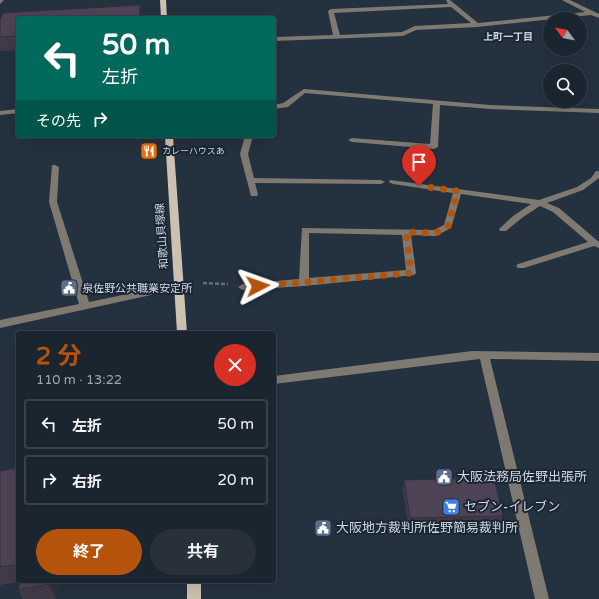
<!DOCTYPE html>
<html lang="ja">
<meta charset="utf-8">
<style>
:root{--surface:#1b252f;--page:#28313b;--text:#f1f3f6;--muted:#a0a5aa;--line:#39424b;--accent:#b45309}
body{margin:0;font-family:"Varela Round","Noto Sans JP",sans-serif;background:var(--page);color:var(--text);height:100vh;display:flex;flex-direction:column;font-size:15px;white-space:nowrap}
*{box-sizing:border-box;margin:0}
p{font-size:13px;color:var(--muted)}
.icon{flex:none;width:22px;height:22px;fill:none;stroke:currentColor;stroke-width:2;stroke-linecap:round;stroke-linejoin:round}
.map{position:relative;flex:1;overflow:hidden}
.drawer{position:absolute;left:16px;top:331px;width:260px;height:252px;display:flex;flex-direction:column;background:var(--surface);border-radius:4px;box-shadow:0 4px 16px #0002,0 0 0 1px var(--line)}
.drawer>*{flex:none}
.guide{position:absolute;left:16px;top:16px;width:260px;height:122px;border-radius:4px;box-shadow:0 4px 16px #0002,0 0 0 1px var(--line);background:#00695c;color:#fff;overflow:hidden}
.needle{width:26px;rotate:302deg}
.tools{position:absolute;left:543px;top:12px;display:grid;gap:8px}
.tools a{display:grid;place-items:center;width:44px;height:44px;border-radius:50%;background:var(--surface);box-shadow:0 4px 16px #0002,0 0 0 1px var(--line);font-size:20px}
.pin{position:absolute;display:grid;place-items:center;width:34px;height:34px;color:#fff;margin:-41px -17px;border-radius:50% 50% 50% 0;rotate:-45deg;box-shadow:0 0 4px #0007}
.pin .icon{rotate:45deg}
.me{position:absolute;width:44px;margin:-22px;rotate:86deg;stroke-linejoin:round;filter:drop-shadow(0 0 3px #0008)}
.turn{display:flex;align-items:center;gap:14px;height:84px;padding:0 20px;font-size:18px}
.turn .icon{width:52px;height:52px;stroke-width:2.5}
.turn b{display:block;font-size:28px;line-height:34px}
.then{display:flex;align-items:center;height:38px;padding:0 20px;background:#0003;gap:8px;font-size:15px}
.round{display:grid;place-items:center;flex:none;width:42px;height:42px;border-radius:21px;background:var(--page)}
.overview{display:flex;align-items:center;justify-content:space-between;height:68px;padding:0 20px}
h1{font-size:24px;font-weight:700;line-height:30px;color:var(--accent)}
.cta{display:flex;gap:8px;margin-top:auto;padding:8px 20px}
.cta a{flex:1;height:46px;border-radius:24px;background:var(--accent);color:#fff;font-size:16px;font-weight:700;line-height:46px;text-align:center}
.cta a+a{background:var(--page);color:var(--text)}
ul{padding:0;list-style:none}
li{display:flex;align-items:center;gap:12px;height:50px;margin:0 8px 6px;padding:0 12px;border:2px solid var(--line);border-radius:4px}
li div{flex:1}
li b{display:block;font-size:15px}
li em{font-style:normal}
.map>svg:first-child{display:block}
.lines{fill:none;stroke-linecap:round;stroke-linejoin:round}
.path{stroke:#626d79;stroke-width:2.5;stroke-dasharray:4 2;stroke-linecap:butt}
.minor{fill:#7e7971;fill-rule:evenodd}
.major{fill:#cdc2b1;fill-rule:evenodd}
.wall{fill:#423a48}
.shaded-wall{fill:#362f3b}
.building{fill:#4d4354;stroke:#362f3b}
.route{stroke:#b45309;stroke-width:7;stroke-dasharray:0 12.6}
.labels{text-anchor:middle;dominant-baseline:central;stroke-width:4;stroke-linejoin:round;paint-order:stroke}
.far-poi-label{font-size:9px;fill:#cfd7e0;stroke:#1b2735;text-anchor:start}
.far-neighbourhood-label{font-size:10px;font-weight:bold;fill:#cfd7e0;stroke:#1b2735}
.street-label{font-size:11px;fill:#cfd7e0;stroke:#1b2735}
.poi-label{font-size:11px;fill:#cfd7e0;stroke:#1b2735;text-anchor:start}
.near-poi-label{font-size:13px;fill:#cfd7e0;stroke:#1b2735;text-anchor:start}
</style>
<div class="map">
<svg width="599" height="599" viewBox="0 0 599 599">
<rect width="100%" height="100%" fill="#24313f"/>
<g class="lines">
<!-- path -->
<path class="path" d="M203,283L228,284"/>
<!-- minor -->
<path class="minor" d="M0,0H4L0,4Z
M446,0H450L478,23L585,12L562,0H570L599,14V18L591,15L477,27L416,30L403,36L274,41V37L333,35L328,11L331,9L448,4ZM451,7L471,23L415,26L402,32L340,35L334,13Z
M304,89L490,105L599,109V113L490,109L440,105L438,147L434,149L352,142L348,140L352,138L430,144L433,104L305,93L288,107L274,109V105L283,103Z
M18,109V113L0,115V111Z
M245,136H253L248,154L254,178L381,180L385,182L381,184L255,183L258,194L257,196H251L240,154Z
M52,165H55L59,167L57,202L89,302L180,283L185,286L183,288L0,328V320L79,304L49,202Z
M596,171H599V178L583,190L547,203L559,208L599,242V248L594,246L524,268H518L516,266L518,264L588,242L553,212L540,206L523,217L506,231H500L499,229L513,216L531,204L461,194L451,228L436,236L411,235L416,273L414,275L304,286L243,290L238,287L243,284L299,279L302,228L434,230L444,225L453,193L393,184L389,182L390,180L539,200L577,187L591,178ZM309,233L402,235L406,270L309,278Z
M472,351L599,353V361L490,359L549,599H535L480,359L274,384V376Z"/>
<!-- major -->
<path class="major" d="M160,0H166L167,18H161Z
M165,136H173L187,333H177Z
M187,581H201V599H187Z"/>
</g>
<!-- wall -->
<path class="wall" d="M18,18V50L0,51V20Z
M18,468V581H58L56,599H23L18,590L20,582L0,585V471Z
M404,480L503,516L500,526L408,527L403,489Z"/>
<!-- shaded-wall -->
<path class="shaded-wall" d="M140,5L142,18H139Z
M49,581H58L56,599L49,584Z"/>
<!-- building -->
<path class="building" d="M140,5L139,18H18V36L0,37V20L3,13Z
M18,468V565L0,567V471Z
M494,478L503,516L410,518L404,480Z
M20,581H49V584L18,590Z"/>
<g class="lines">
<!-- route -->
<path class="route" d="M258,286L411,273L406,232L436,233L448,226L458,191L419,186"/>
</g>
<!-- icons -->
<defs>
<symbol id="restaurant-square" viewBox="-11 -11 22 22"><rect x="-9" y="-9" width="18" height="18" rx="4" fill="#e8710a" stroke="#1b2735"/><path d="M-5-6h1v4h1v-4h1v4h1v-4h1v5L-1.5 .5V6h-2V.5L-5-1ZM5-6V6H3V1.5H1.5Q1.5-4 5-6Z" fill="#fff"/></symbol>
<symbol id="civic-square" viewBox="-11 -11 22 22"><rect x="-9" y="-9" width="18" height="18" rx="4" fill="#5c6f8a" stroke="#1b2735"/><path d="M-.6-6.5H3V-4.5H.6V-3L4-1V1h2V6H-6V1h2V-1L-.6-3ZM-1.2 2.5V6h2.4V2.5Z" fill="#fff"/></symbol>
<symbol id="supermarket-square" viewBox="-11 -11 22 22"><rect x="-9" y="-9" width="18" height="18" rx="4" fill="#3f7fe0" stroke="#1b2735"/><path d="M-6-5.5h2.5l.6 2H6L4.5 2H-2.5L-4.4-4H-6ZM-1.5 3.2a1.3 1.3 0 1 0 .1 0ZM3 3.2a1.3 1.3 0 1 0 .1 0Z" fill="#fff"/></symbol>
</defs>
<g fill-rule="evenodd">
<use href="#restaurant-square" x="139" y="141" width="20" height="20"/>
<use href="#civic-square" x="59" y="278" width="20" height="20"/>
<use href="#civic-square" x="434" y="467" width="20" height="20"/>
<use href="#supermarket-square" x="441" y="497" width="20" height="20"/>
<use href="#civic-square" x="313" y="518" width="20" height="20"/>
</g>
<g class="labels">
<!-- far-poi labels -->
<g class="far-poi-label">
<text x="162" y="151">カレーハウスあ</text>
</g>
<!-- far-neighbourhood labels -->
<g class="far-neighbourhood-label">
<text x="508" y="37">上町一丁目</text>
</g>
<!-- street labels -->
<g class="street-label">
<text transform="translate(162 236) rotate(-94)">和歌山貝塚線</text>
</g>
<!-- poi labels -->
<g class="poi-label">
<text x="82" y="288">泉佐野公共職業安定所</text>
</g>
<!-- near-poi labels -->
<g class="near-poi-label">
<text x="457" y="477">大阪法務局佐野出張所</text>
<text x="464" y="507">セブン-イレブン</text>
<text x="336" y="528">大阪地方裁判所佐野簡易裁判所</text>
</g>
</g>
</svg>
<div class="tools">
<a><svg class="needle" viewBox="-14 -14 28 28"><path d="M0-13l5 13h-10z" fill="#e53935"/><path d="M0 13l5-13h-10z" fill="#a0a5aa"/></svg></a>
<a><svg class="icon" aria-label="search" viewBox="0 0 24 24"><circle cx="10" cy="10" r="6"/><path d="M15 15l6 6"/></svg></a>
</div>
<div class="pin" style="left:419px;top:186px;background:#d93025"><svg class="icon" aria-label="arrive" viewBox="0 0 24 24"><path d="M6 21V4h12l-3 4 3 4H6"/></svg></div>
<svg class="me" style="left:258px;top:286px" viewBox="-20 -20 40 40"><path d="M0-17L14 15 0 8-14 15z" fill="#b45309" stroke="#fff" stroke-width="4"/></svg>
<div class="guide">
<div class="turn"><svg class="icon" aria-label="left" viewBox="0 0 24 24"><path d="M17 20v-9H6M10 6l-5 5 5 5"/></svg><div><b>50 m</b>左折</div></div>
<div class="then">その先<svg class="icon" aria-label="right" viewBox="0 0 24 24"><path d="M7 20v-9h11M14 6l5 5-5 5"/></svg></div>
</div>
<section class="drawer">
<div class="overview"><div><h1>2 分</h1><p>110 m · 13:22</p></div><a class="round" style="background:#d93025;color:#fff"><svg class="icon" aria-label="close" viewBox="0 0 24 24"><path d="M6 6l12 12M18 6L6 18"/></svg></a></div>
<ul>
<li><svg class="icon" aria-label="left" viewBox="0 0 24 24"><path d="M17 20v-9H6M10 6l-5 5 5 5"/></svg><div><b>左折</b></div><em>50 m</em></li>
<li><svg class="icon" aria-label="right" viewBox="0 0 24 24"><path d="M7 20v-9h11M14 6l5 5-5 5"/></svg><div><b>右折</b></div><em>20 m</em></li>
</ul>
<div class="cta"><a>終了</a><a>共有</a></div>
</section>
</div>
